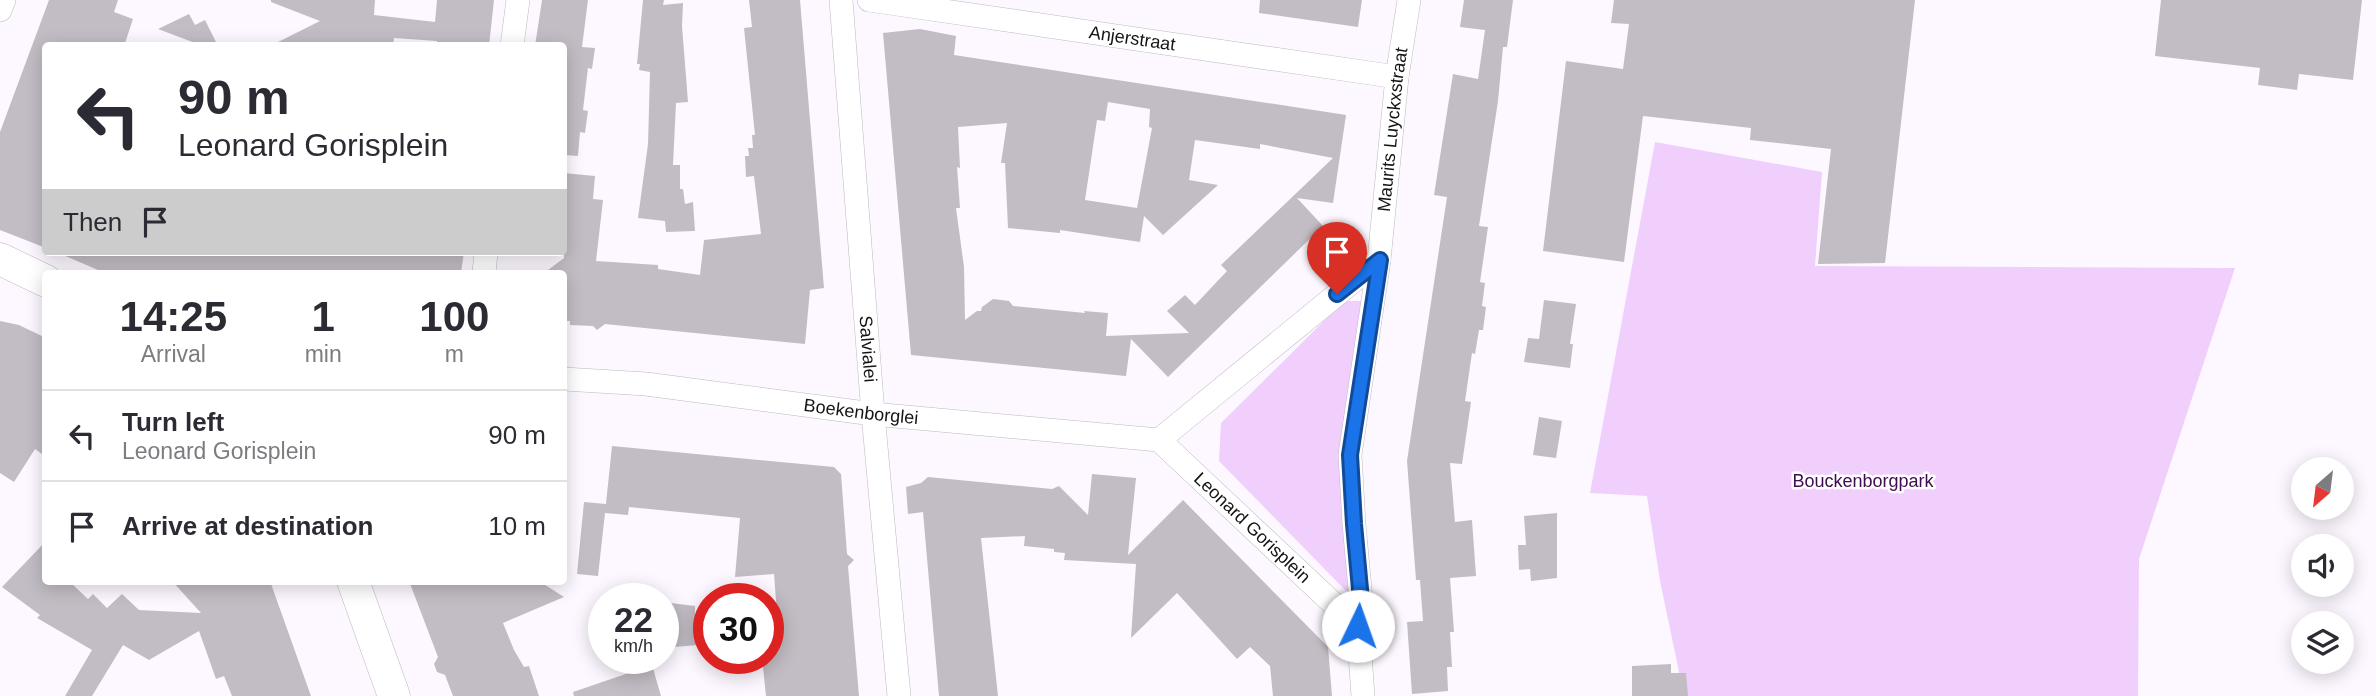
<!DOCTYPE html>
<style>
:root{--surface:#fff;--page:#f7f7f7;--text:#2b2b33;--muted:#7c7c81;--line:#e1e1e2}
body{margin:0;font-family:Arial,sans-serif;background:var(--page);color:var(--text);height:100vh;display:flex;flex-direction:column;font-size:26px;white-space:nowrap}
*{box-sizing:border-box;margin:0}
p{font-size:23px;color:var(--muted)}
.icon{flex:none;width:38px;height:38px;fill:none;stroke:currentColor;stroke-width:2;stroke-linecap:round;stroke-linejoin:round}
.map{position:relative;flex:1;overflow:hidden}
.details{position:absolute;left:42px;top:270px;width:525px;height:315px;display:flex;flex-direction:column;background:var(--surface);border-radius:7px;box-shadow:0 4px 18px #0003}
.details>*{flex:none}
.hud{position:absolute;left:42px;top:42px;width:525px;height:214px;border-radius:7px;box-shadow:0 4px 18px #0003;background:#fff;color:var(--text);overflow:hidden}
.needle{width:46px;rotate:208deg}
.controls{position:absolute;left:2291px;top:457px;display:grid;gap:14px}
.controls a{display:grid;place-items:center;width:63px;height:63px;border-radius:50%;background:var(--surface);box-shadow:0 4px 18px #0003;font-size:35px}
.speed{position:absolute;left:588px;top:583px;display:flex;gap:14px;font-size:35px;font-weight:700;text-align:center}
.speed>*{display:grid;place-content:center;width:91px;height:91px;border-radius:50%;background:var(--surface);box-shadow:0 4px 18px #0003;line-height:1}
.speed small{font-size:18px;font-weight:400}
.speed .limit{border:10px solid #d22;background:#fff;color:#111}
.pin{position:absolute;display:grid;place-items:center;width:60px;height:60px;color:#fff;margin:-72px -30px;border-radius:50% 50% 50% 0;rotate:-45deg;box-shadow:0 0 7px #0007}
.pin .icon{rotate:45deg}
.me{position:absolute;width:77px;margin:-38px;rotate:3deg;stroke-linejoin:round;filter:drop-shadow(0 0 5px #0008)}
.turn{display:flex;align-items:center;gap:24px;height:147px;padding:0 21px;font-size:32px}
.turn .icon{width:91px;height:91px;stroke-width:2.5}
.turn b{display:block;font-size:49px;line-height:60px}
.then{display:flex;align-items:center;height:66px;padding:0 21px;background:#0003;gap:14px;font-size:26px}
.eta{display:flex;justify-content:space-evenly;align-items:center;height:119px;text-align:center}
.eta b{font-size:42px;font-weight:800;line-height:49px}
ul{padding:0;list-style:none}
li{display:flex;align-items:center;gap:21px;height:91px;padding:0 21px;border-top:2px solid var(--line)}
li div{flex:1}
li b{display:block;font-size:26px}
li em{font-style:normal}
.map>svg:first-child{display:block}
.green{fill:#f0cffd}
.building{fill:#c2bdc4;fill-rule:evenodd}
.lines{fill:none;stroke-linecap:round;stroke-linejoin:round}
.street-casing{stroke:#beb9bf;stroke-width:24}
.secondary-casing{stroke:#beb9bf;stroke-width:33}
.street{stroke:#fff;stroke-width:23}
.secondary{stroke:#fff;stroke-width:32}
.route-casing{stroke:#114b97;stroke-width:18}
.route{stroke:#1a73e8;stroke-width:12}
.labels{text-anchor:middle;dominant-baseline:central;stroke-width:5;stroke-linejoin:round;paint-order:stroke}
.street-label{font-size:18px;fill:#141315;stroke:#fff}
.park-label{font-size:18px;fill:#400b50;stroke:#fff}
</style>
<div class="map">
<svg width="2376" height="696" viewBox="0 0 2376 696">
<rect width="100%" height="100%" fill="#fdf8ff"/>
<!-- green -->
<path class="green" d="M1655,142L1822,172L1815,266L2235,268L2139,559L2138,696H1684L1660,581L1647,496L1590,493Z
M1344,301H1370L1353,598L1219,461L1221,423Z"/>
<!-- building -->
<path class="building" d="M49,0H118L114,12L133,19L124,46H46V248L0,230V132Z
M271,0H375L374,15L435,22L437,0H494L489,46H437V41L394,38L393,46H270L320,21L271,2Z
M542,0H588L582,47L595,48L592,69L588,68L583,110L588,111L585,133L580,132L578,156L564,155V46H535Z
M643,0H664L663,5L683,3L682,26L688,102L676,103L673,165H680V189H683L685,204L693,202L695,231L666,232L665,221L638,218L648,144L650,72L639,70L640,64H637Z
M749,0H800L824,288L810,290L805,344L605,324L597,330L593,326L570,325V321H564V273H544L564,258V173L595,176L593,199L603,200L596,261L658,265V269L700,275L704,240L761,234L754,176L746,177L745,156H749L748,148H753L752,135H755L744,28L752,27Z
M1260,0H1362L1358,27L1259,13Z
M1464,0H1513L1507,47H1503L1498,101L1479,226L1488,227L1480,282L1485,283L1482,306L1486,307L1483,330H1479L1475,354L1472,353L1465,401L1471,402L1462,464L1450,463L1455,522L1472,520L1476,576L1450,578L1454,632H1450L1452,667H1447L1448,691L1412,694L1407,622L1423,621L1420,580H1416L1407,461L1447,197L1434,195L1453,74L1478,79L1485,30L1460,27Z
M1614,0H1915L1885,263L1818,264L1831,149L1750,140L1751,128L1643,116L1624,262L1543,251L1566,61L1623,69L1629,24L1611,23Z
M2161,0H2362L2353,80L2299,74L2297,90L2258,85L2260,68L2155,56Z
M189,14L195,25L205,20L218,46H203L158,29Z
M920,29L956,36L954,55L1346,115L1333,203L1297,198L1323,226L1168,377L1131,339L1126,376L911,355L883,33ZM1108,102L1150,109L1149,127L1152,128L1137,208L1085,200L1097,120L1105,121ZM1007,123L1001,163H1005L1008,228L1060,233V230L1140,242L1144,216L1163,235L1218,185L1189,180L1195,140L1260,149V144L1333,158L1221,265L1227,271L1195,305L1185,295L1167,311L1189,333L1106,336L1108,313L1084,311L1085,313L1013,306L1009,301L993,299L982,307L981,311H977L965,320L964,267L956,208H960L957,167L960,168L958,127Z
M56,252H464L461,273H105Z
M1544,300L1576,304L1570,344H1573L1570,368L1524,362L1528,338L1539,339Z
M0,321L19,325L46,338V457L35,449L14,482L0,473Z
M1539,417L1562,421L1556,458L1533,455Z
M612,446L834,467L841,474L847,554L854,560L848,566L859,696H766L762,658H768V615L777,614L774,574L735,577L740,518L629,507L628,515L605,513Z
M1092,474L1136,478L1128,555L1183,500L1328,647L1332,696H1273L1270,666L1250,647L1237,659L1177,593L1131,638L1136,564L1064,560L1065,553L1054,552V549L1024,546L1025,536L981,538L998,696H939L923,512L908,514L906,487L921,483L928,477L1052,489L1059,486L1088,515Z
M584,502L606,504L598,576L577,574Z
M1557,513V578L1531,581L1530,569L1519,570L1518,545H1526L1524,516Z
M46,541V581H69L88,599L93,594L107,608L122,594L139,610L201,613L172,581H270L311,696H232L224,676L216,679L199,631L149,660L123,645L92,696H65L92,650L37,618L40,615L2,587Z
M409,581H539L564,597L503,623L514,650L524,667L529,666L539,696H453L445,675L437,672L434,664L438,657Z
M663,602L695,606V621L709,620V644L663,648Z
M1671,664V673H1686L1688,696H1632V666Z
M652,665L661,696H574L573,692Z"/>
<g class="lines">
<defs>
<g id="street">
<path id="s1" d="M841,0L873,414L899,696"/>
<path id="s2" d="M869,0L1397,77"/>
<path d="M0,10L4,0"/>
<path d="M512,46L518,0"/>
<path d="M484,273L486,252"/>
<path id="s3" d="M564,379L646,384L873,414L1159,440"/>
<path d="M1159,440L1379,260"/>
<path id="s4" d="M1159,440L1358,627"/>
<path id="s5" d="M1363,696L1358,627L1361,600L1354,524L1350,455L1379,260L1397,77L1409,0"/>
</g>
<path id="secondary" d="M0,259L46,281
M353,581L394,696"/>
</defs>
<!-- street casing -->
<use href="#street" class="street-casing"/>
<!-- secondary casing -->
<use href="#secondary" class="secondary-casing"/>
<!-- street -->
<use href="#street" class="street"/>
<!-- secondary -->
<use href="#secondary" class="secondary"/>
</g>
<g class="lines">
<defs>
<path id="route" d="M1337,294L1380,260L1350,455L1354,524L1361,600L1358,626"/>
</defs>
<!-- route casing -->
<use href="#route" class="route-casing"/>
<!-- route -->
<use href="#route" class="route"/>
</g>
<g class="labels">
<!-- street labels -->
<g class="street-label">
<text stroke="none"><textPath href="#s2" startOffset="266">Anjerstraat</textPath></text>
<text stroke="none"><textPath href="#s5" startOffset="570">Maurits Luyckxstraat</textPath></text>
<text stroke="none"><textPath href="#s1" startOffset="350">Salvialei</textPath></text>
<text stroke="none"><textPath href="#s3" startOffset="299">Boekenborglei</textPath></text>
<text stroke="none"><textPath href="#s4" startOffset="128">Leonard Gorisplein</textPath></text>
</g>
<!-- park labels -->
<g class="park-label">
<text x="1863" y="481">Bouckenborgpark</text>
</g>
</g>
</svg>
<div class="controls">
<a><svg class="needle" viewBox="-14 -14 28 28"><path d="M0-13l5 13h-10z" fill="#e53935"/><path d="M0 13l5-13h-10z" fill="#7c7c81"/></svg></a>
<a><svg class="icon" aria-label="sound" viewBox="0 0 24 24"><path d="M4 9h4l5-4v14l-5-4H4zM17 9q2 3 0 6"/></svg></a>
<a><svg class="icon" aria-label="layers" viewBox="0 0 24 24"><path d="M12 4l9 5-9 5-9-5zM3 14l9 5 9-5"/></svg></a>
</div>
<div class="speed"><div>22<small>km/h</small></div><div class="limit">30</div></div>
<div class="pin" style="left:1337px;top:294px;background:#d93025"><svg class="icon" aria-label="arrive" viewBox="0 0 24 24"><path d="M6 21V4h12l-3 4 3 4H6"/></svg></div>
<svg class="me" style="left:1358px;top:626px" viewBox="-20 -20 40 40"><circle r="19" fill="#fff"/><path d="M0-13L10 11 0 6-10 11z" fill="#1a73e8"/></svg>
<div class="hud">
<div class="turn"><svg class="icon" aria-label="left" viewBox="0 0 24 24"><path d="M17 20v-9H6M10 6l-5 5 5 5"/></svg><div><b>90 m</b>Leonard Gorisplein</div></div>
<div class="then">Then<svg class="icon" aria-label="arrive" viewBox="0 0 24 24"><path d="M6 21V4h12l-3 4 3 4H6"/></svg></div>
</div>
<section class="details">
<div class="eta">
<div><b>14:25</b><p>Arrival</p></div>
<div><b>1</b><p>min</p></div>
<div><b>100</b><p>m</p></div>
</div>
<ul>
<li><svg class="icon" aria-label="left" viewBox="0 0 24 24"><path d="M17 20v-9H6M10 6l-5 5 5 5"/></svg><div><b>Turn left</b><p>Leonard Gorisplein</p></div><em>90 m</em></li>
<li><svg class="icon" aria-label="arrive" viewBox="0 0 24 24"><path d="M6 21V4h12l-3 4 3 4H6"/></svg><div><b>Arrive at destination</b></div><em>10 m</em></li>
</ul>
</section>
</div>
